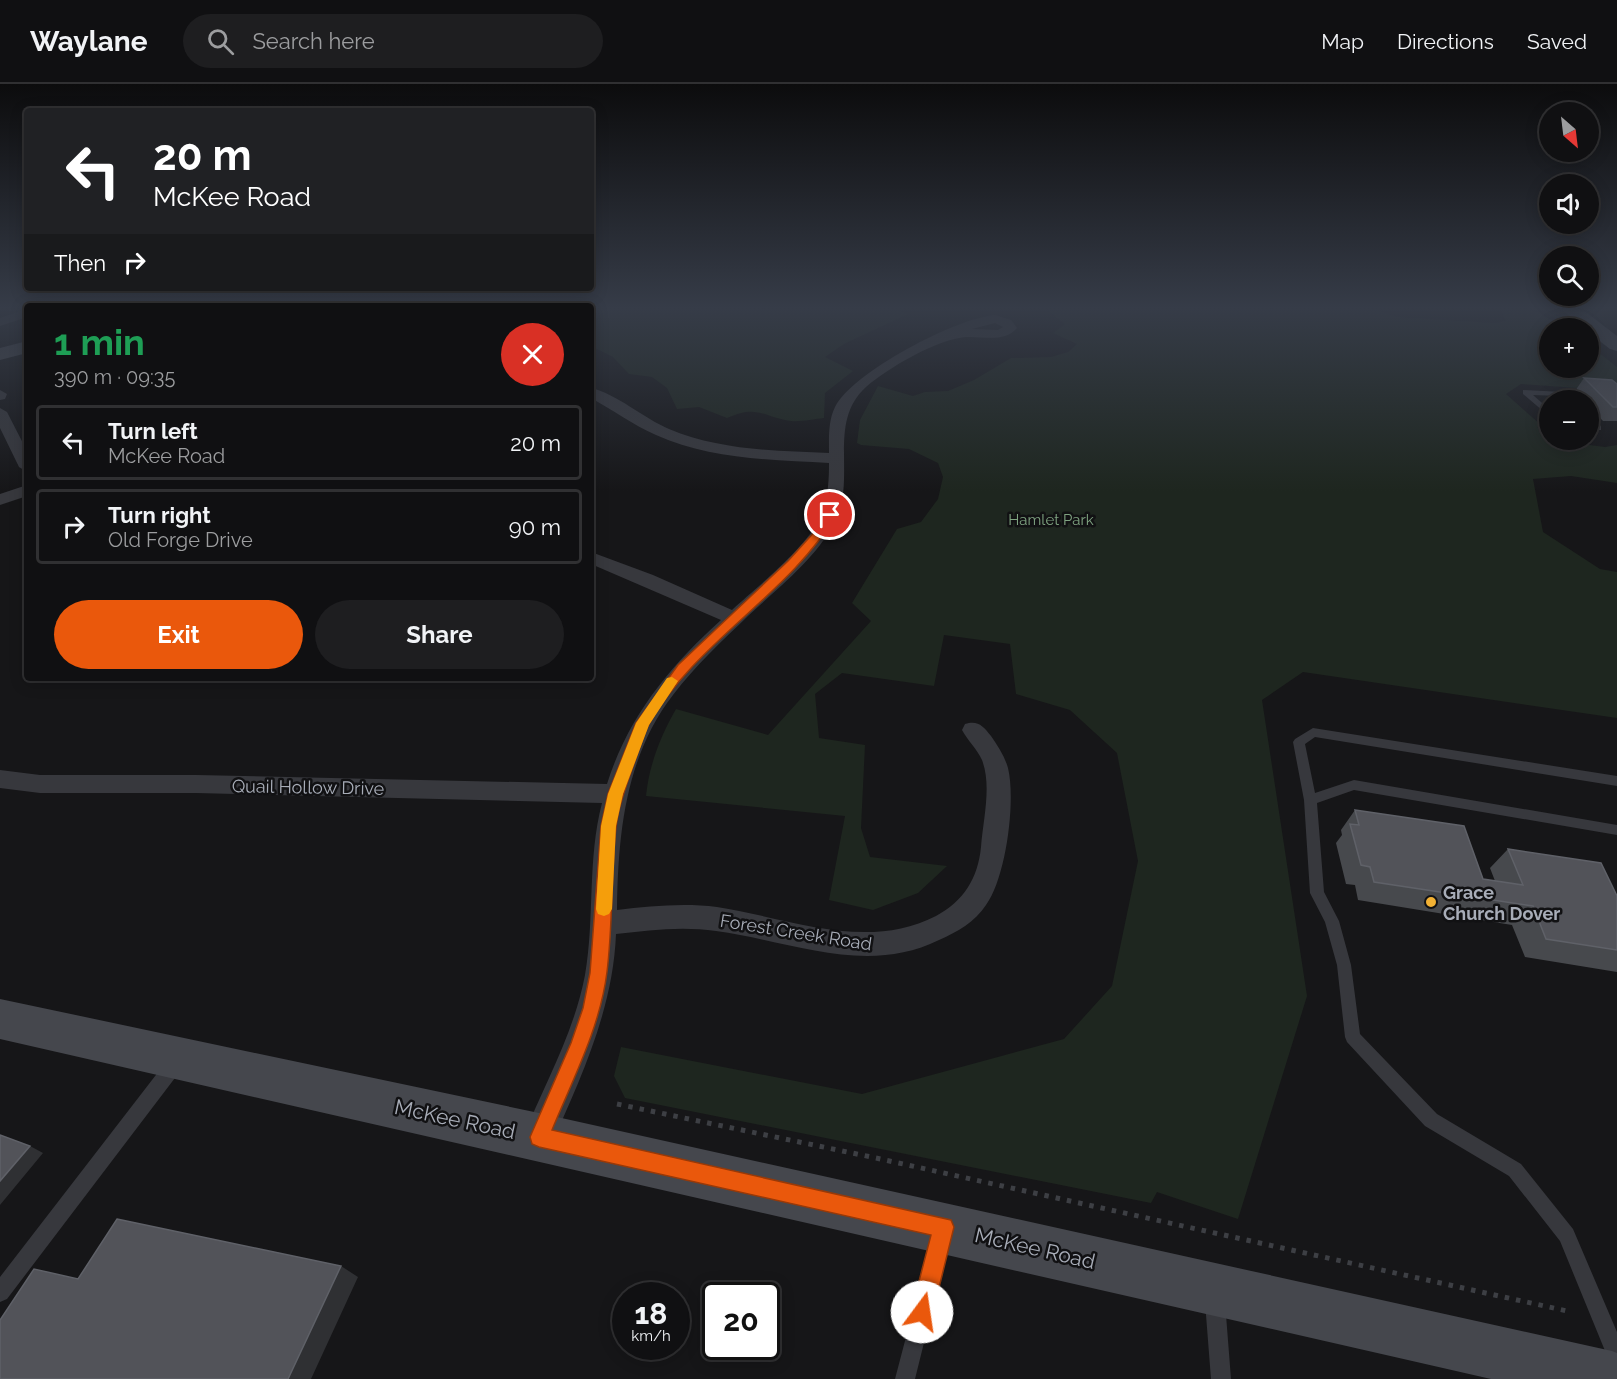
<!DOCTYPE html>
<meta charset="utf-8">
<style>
:root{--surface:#101012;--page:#1e1e20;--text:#f1f3f6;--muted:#9c9d9f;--line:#303032;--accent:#ea580c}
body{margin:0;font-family:Raleway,sans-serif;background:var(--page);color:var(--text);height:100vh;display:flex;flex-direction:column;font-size:22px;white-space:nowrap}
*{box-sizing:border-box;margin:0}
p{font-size:20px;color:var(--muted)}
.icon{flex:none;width:33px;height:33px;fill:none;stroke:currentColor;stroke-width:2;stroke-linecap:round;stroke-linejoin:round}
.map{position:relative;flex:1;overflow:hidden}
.drawer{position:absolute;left:24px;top:219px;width:570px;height:378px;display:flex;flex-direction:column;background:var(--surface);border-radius:6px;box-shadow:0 3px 15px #0003,0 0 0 2px var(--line)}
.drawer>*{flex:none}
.banner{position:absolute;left:24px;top:24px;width:570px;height:183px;border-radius:6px;box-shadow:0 3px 15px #0003,0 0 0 2px var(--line);background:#202124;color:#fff;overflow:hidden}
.needle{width:39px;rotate:152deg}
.fabs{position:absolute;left:1539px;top:18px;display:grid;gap:12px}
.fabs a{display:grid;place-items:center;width:60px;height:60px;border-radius:50%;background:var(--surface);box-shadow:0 3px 15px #0003,0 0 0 2px var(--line);font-size:30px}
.speed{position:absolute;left:612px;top:1198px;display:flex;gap:12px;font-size:30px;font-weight:700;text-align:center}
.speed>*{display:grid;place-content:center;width:78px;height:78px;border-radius:50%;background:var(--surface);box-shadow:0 3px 15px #0003,0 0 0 2px var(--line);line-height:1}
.speed small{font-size:15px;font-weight:400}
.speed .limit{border:3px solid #111;border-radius:9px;background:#fff;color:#111}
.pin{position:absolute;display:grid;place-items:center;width:51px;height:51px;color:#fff;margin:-26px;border:3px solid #fff;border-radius:50%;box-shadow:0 2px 6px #0007}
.me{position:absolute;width:66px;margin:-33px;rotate:14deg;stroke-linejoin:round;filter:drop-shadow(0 0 4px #0008)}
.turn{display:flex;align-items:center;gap:21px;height:126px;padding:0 30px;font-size:27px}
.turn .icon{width:78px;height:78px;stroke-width:2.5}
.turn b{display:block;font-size:42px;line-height:51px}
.then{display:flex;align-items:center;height:57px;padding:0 30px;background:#0003;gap:12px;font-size:22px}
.round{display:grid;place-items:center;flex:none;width:63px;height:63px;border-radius:32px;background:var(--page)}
.summary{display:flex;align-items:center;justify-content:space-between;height:102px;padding:0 30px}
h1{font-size:36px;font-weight:700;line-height:45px;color:#1e9e55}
.action{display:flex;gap:12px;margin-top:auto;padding:12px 30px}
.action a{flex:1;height:69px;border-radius:36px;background:var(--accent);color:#fff;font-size:24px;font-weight:700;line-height:69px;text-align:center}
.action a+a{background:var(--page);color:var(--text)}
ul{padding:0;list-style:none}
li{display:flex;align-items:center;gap:18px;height:75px;margin:0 12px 9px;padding:0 18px;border:3px solid var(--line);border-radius:6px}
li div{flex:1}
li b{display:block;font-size:22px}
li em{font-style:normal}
header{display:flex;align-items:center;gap:36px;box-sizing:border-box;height:84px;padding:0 30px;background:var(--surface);border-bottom:2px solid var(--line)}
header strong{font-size:28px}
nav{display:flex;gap:33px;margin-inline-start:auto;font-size:21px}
.search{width:420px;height:54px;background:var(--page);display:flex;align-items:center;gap:15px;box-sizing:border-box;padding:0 21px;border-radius:33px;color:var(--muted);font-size:22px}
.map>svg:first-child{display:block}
.green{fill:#1e261f}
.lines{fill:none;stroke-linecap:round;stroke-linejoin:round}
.path{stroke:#3d3f44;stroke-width:5;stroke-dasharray:4.5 7;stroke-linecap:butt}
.lane{fill:#37383d;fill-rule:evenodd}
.street{fill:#37383d;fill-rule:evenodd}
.secondary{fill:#45474d;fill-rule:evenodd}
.wall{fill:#47494d}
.shaded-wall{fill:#2f3033}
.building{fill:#525359;stroke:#5f6168;stroke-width:1.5}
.route{fill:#ea580c;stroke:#983908;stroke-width:1.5}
.slow{fill:#f59e0b}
.poi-dot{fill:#f2b134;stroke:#111113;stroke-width:2}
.labels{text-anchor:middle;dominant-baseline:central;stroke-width:5;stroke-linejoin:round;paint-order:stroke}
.far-park-label{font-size:15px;fill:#7fa381;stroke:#111113}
.street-label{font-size:18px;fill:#a8adb8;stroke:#111113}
.poi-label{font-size:18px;font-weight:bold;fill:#a8adb8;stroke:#111113;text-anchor:start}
.near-street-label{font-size:21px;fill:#a8adb8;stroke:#111113}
</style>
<header>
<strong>Waylane</strong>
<div class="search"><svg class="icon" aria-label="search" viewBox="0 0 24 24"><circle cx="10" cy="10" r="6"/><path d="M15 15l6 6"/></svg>Search here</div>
<nav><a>Map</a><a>Directions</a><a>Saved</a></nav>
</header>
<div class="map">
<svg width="1617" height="1295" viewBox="0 0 1617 1295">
<rect width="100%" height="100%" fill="#161618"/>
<!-- green -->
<path class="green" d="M591,225H897L908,230L844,260L825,273L853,287L825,309L824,334C814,335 801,338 791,337C762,333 758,320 727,334L699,323L677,325L667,304L652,293L629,290L613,273L591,262Z
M1050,225H1375L1397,233L1494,239L1506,237L1500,225L1533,226L1564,244H1550V284H1588L1589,261L1617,283V313L1606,306L1521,300L1506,310L1549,348L1550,356L1605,363L1617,361V399L1571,392L1533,395L1543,448L1600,485L1617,488V634L1303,588L1262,616L1307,912L1238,1135L1157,1108L1151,1119L625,1014L614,992L621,963L862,1010L1064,955L1112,902L1138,777L1117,669L1070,626L1016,610L1010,560L944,551L934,602L842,589L815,610L819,654L865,661L861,744L870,773L947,782L918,809L873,826L829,816L845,732L646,712C649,681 661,651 676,625L768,651L871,537L852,519L897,445L921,438L938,415L943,393L938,379L909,365L861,361L857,359L860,336L878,302L913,312L925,308L948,307L974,296L1011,274L1051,273L1068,268L1077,260L1053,249L1065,240L1048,227Z"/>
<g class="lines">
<!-- path -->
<path class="path" d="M617,1020L876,1074L1567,1227"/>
<!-- lane -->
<path class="lane" d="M1523,306L1563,308L1574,316H1566L1561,312L1533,311L1550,326V333L1523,310Z
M1588,332L1601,342V346H1595L1588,339Z
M1313,644L1617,692V702L1315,653L1305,660L1315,709L1354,696L1617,741V751L1354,706L1317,719L1324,808L1339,837L1351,881L1360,950L1437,1030L1521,1080L1573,1145L1617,1248V1282L1610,1279L1560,1157L1509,1092L1425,1042L1347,958L1345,953L1337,881L1325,838L1310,809L1304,716L1293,658L1295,655Z
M175,972L181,974L183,980L181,986L7,1215L0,1218V1193L169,974Z
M941,1145L947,1148L950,1154L915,1295H895L932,1154L935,1148Z
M1215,1208L1222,1211L1225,1218L1231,1295H1211L1205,1218L1208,1211Z"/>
<!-- street -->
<path class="street" d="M27,225V233L0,242V234Z
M995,231L1011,236L1017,244C1004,259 984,252 966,253C937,255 888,284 866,303C826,339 858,396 834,440C814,476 777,505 748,532C722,557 695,582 673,611C625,673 618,751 617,826C650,822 684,819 717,823C789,834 866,868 936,832C964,817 978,794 981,763C983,736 992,702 982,676C977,665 968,657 962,646L965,640C978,636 983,642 991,652C998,662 1005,673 1008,684C1016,717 1006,794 986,821C975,838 957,848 939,856C866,892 791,857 716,847C683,842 649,846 616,850C613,927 580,995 550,1064L539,1069L528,1064L523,1053C545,999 574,949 585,891C595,834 587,776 602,719L196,709H40L0,704V686L40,691H196L607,700C628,633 669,583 721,536L591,480V468L653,491L732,526C758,502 805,465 820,434C828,417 829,397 829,379C771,376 709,375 656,351C633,341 613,326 591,314V304C617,310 643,334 669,345C719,366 775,367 829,369C829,354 828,337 835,323C853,288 956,234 995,231ZM995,239L1003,243L998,246L972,245Z
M0,306L7,310L5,315L0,316Z
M0,324L7,328L27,367V388L19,383L0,344Z
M27,401V412L0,421V410Z"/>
<!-- secondary -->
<path class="secondary" d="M1561,225H1582L1617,252V267L1610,265L1588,248V244H1584Z
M27,257V269L0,276V264Z
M0,915L539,1029L1612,1267L1617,1269V1295H1491L0,955Z"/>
</g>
<!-- wall -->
<path class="wall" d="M1584,294L1617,300V337H1603L1588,321V316H1584L1575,307Z
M1355,726L1483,795L1495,797L1490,784L1508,765L1617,812V888L1525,873L1512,841L1358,816L1355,801L1346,800L1336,759L1342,751L1341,746Z"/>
<!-- shaded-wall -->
<path class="shaded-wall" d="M30,1062L43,1069L0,1121V1097Z
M341,1182L358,1193L311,1295H288Z"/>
<!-- building -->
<path class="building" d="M1584,294L1612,296L1617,300V323H1613Z
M1355,726L1464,742L1483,795L1523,801L1508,765L1601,779L1617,812V866L1546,855L1533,822L1374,798L1370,783L1361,781L1350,740L1359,741Z
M0,1051L30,1062L0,1097Z
M117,1135L341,1182L288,1295H0V1236L34,1185L78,1195Z"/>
<!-- sky -->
<linearGradient id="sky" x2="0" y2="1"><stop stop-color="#0c0c0d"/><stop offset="0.55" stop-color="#363c48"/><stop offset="1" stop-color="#363c48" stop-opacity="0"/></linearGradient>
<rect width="1617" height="407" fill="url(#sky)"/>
<!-- route -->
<path class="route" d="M830,428L836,431C789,511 696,557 649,640C644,650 640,663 636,674C628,697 619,719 616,743C611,791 613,840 607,888C600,944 573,995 552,1046L951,1136L954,1143L933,1228L930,1236L922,1239L914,1236L911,1228L931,1151L539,1063L532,1060L530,1053L571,959L583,924L590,889L601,742L608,710L636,639L678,581L788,477L817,445L827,429Z"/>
<!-- slow -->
<path class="slow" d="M672,593L678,597L649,641L623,710L616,742L612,825L609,830L604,832L598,830L596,825L601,742L608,710L636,639L667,594Z"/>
<!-- markers -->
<circle class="poi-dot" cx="1431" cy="818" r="6"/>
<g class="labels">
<!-- far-park labels -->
<g class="far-park-label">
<text x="1051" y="436">Hamlet Park</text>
</g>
<!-- street labels -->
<g class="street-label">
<text transform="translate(308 703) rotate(1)">Quail Hollow Drive</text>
<text transform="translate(796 848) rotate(9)">Forest Creek Road</text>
</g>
<!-- poi labels -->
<g class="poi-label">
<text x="1443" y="808">Grace<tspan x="1443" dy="21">Church Dover</tspan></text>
</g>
<!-- near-street labels -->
<g class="near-street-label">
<text transform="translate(455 1035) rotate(12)">McKee Road</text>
<text transform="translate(1035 1164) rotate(13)">McKee Road</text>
</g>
</g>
</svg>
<div class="fabs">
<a><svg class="needle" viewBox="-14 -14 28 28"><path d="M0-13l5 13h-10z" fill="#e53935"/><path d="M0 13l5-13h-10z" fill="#9c9d9f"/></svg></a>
<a><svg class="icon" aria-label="sound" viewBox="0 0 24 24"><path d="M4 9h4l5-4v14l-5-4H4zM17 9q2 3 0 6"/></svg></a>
<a><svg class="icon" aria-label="search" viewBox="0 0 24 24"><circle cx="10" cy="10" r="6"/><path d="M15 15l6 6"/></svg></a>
<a>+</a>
<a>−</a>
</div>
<div class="speed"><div>18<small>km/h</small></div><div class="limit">20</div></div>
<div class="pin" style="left:830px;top:431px;background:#d93025"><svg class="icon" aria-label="arrive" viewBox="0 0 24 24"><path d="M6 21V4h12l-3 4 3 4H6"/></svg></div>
<svg class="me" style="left:922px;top:1228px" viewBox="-20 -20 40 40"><circle r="19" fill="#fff"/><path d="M0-13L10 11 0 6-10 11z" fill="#ea580c"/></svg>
<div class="banner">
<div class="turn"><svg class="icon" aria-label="left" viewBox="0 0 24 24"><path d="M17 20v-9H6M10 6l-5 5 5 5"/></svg><div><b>20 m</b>McKee Road</div></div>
<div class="then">Then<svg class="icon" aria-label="right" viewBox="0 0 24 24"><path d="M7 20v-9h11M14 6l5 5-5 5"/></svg></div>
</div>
<section class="drawer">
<div class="summary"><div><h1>1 min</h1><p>390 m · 09:35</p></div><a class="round" style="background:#d93025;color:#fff"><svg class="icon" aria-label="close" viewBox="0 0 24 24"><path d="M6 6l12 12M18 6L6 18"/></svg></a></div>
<ul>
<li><svg class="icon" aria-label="left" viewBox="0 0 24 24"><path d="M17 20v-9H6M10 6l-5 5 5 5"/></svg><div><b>Turn left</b><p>McKee Road</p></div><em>20 m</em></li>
<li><svg class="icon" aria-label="right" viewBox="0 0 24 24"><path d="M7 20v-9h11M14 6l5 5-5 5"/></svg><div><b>Turn right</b><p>Old Forge Drive</p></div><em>90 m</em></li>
</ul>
<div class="action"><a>Exit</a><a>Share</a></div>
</section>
</div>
